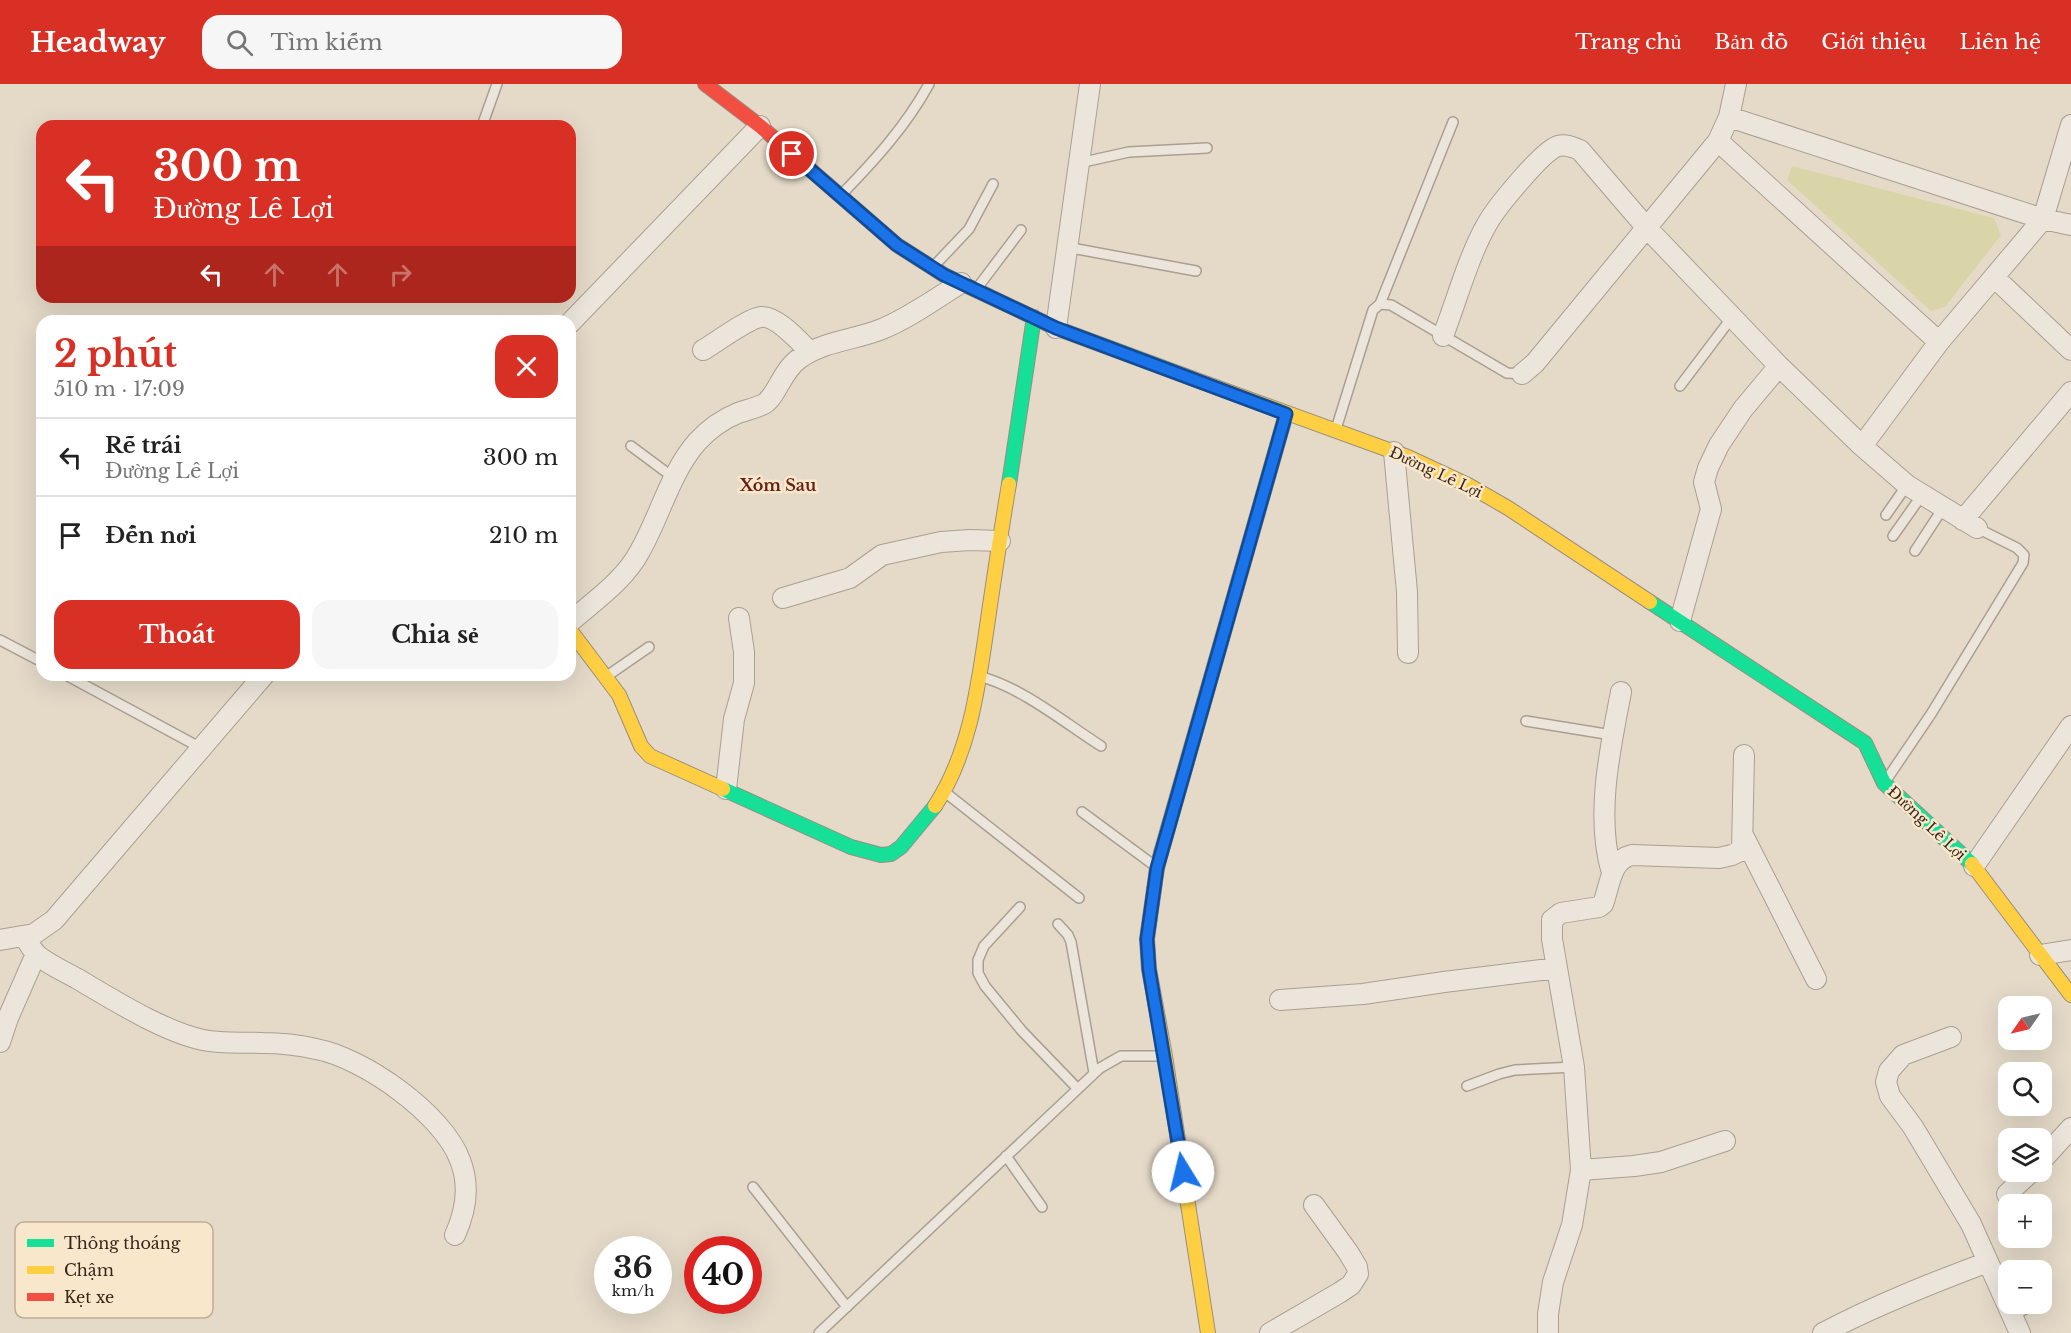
<!DOCTYPE html>
<html lang="vi">
<meta charset="utf-8">
<style>
:root{--surface:#fff;--page:#f6f6f6;--text:#222;--muted:#767676;--line:#e0e0e0;--accent:#d93025}
body{margin:0;font-family:"Libre Baskerville",serif;background:var(--page);color:var(--text);height:100vh;display:flex;flex-direction:column;font-size:22px;white-space:nowrap}
*{box-sizing:border-box;margin:0}
p{font-size:20px;color:var(--muted)}
.icon{flex:none;width:33px;height:33px;fill:none;stroke:currentColor;stroke-width:2;stroke-linecap:round;stroke-linejoin:round}
.map{position:relative;flex:1;overflow:hidden}
.details{position:absolute;left:36px;top:231px;width:540px;height:366px;display:flex;flex-direction:column;background:var(--surface);border-radius:18px;box-shadow:0 6px 24px #0002}
.details>*{flex:none}
.top-card{position:absolute;left:36px;top:36px;width:540px;height:183px;border-radius:18px;box-shadow:0 6px 24px #0002;background:#d93025;color:#fff;overflow:hidden}
.needle{width:39px;rotate:236deg}
.tools{position:absolute;left:1998px;top:912px;display:grid;gap:12px}
.tools a{display:grid;place-items:center;width:54px;height:54px;border-radius:12px;background:var(--surface);box-shadow:0 6px 24px #0002;font-size:30px}
.speed{position:absolute;left:594px;top:1152px;display:flex;gap:12px;font-size:30px;font-weight:700;text-align:center}
.speed>*{display:grid;place-content:center;width:78px;height:78px;border-radius:50%;background:var(--surface);box-shadow:0 6px 24px #0002;line-height:1}
.speed small{font-size:15px;font-weight:400}
.speed .limit{border:9px solid #d22;background:#fff;color:#111}
.pin{position:absolute;display:grid;place-items:center;width:51px;height:51px;color:#fff;margin:-26px;border:3px solid #fff;border-radius:50%;box-shadow:0 2px 6px #0007}
.me{position:absolute;width:66px;margin:-33px;rotate:351deg;stroke-linejoin:round;filter:drop-shadow(0 0 4px #0008)}
.turn{display:flex;align-items:center;gap:21px;height:126px;padding:0 18px;font-size:27px}
.turn .icon{width:78px;height:78px;stroke-width:2.5}
.turn b{display:block;font-size:42px;line-height:51px}
.lanes{display:flex;align-items:center;height:57px;padding:0 18px;background:#0003;justify-content:center;gap:30px;direction:ltr}
.lanes .off{opacity:.35}
.round{display:grid;place-items:center;flex:none;width:63px;height:63px;border-radius:18px;background:var(--page)}
.overview{display:flex;align-items:center;justify-content:space-between;height:102px;padding:0 18px}
h1{font-size:36px;font-weight:800;line-height:45px;color:var(--accent)}
.action{display:flex;gap:12px;margin-top:auto;padding:12px 18px}
.action a{flex:1;height:69px;border-radius:18px;background:var(--accent);color:#fff;font-size:24px;font-weight:800;line-height:69px;text-align:center}
.action a+a{background:var(--page);color:var(--text)}
ul{padding:0;list-style:none}
li{display:flex;align-items:center;gap:18px;height:78px;padding:0 18px;border-top:2px solid var(--line)}
li div{flex:1}
li b{display:block;font-size:22px}
li em{font-style:normal}
header{display:flex;align-items:center;gap:36px;box-sizing:border-box;height:84px;padding:0 30px;background:var(--accent);color:#fff}
header strong{font-size:28px}
nav{display:flex;gap:33px;margin-inline-start:auto;font-size:21px}
.search{width:420px;height:54px;background:var(--page);display:flex;align-items:center;gap:15px;box-sizing:border-box;padding:0 21px;border-radius:18px;color:var(--muted);font-size:22px}
.map>svg:first-child{display:block}
.green{fill:#d9d5a9}
.lines{fill:none;stroke-linecap:round;stroke-linejoin:round}
.lane-casing{stroke:#aa9f92;stroke-width:12}
.street-casing{stroke:#aa9f92;stroke-width:22}
.fast-casing{stroke:#998e82;stroke-width:16}
.slow-casing{stroke:#998e82;stroke-width:16}
.jam-casing{stroke:#998e82;stroke-width:16}
.lane{stroke:#ece5db;stroke-width:9}
.street{stroke:#ece5db;stroke-width:20}
.fast{stroke:#16e098;stroke-width:14}
.slow{stroke:#ffcf43;stroke-width:14}
.jam{stroke:#f24e42;stroke-width:14}
.route-casing{stroke:#114b97;stroke-width:15}
.route{stroke:#1a73e8;stroke-width:10}
.labels{text-anchor:middle;dominant-baseline:central;stroke-width:5;stroke-linejoin:round;paint-order:stroke}
.street-label{font-size:15px;fill:#38261a;stroke:#f9e7cc}
.neighbourhood-label{font-size:16px;font-weight:bold;fill:#691f15;stroke:#f9e7cc}
.key{fill:#f9e7cc;stroke:#bfad97;stroke-width:1.5}
.key-label{font-size:16px;fill:#38261a}
</style>
<header>
<strong>Headway</strong>
<div class="search"><svg class="icon" aria-label="search" viewBox="0 0 24 24"><circle cx="10" cy="10" r="6"/><path d="M15 15l6 6"/></svg>Tìm kiếm</div>
<nav><a>Trang chủ</a><a>Bản đồ</a><a>Giới thiệu</a><a>Liên hệ</a></nav>
</header>
<div class="map">
<svg width="2071" height="1249" viewBox="0 0 2071 1249">
<rect width="100%" height="100%" fill="#e5dac8"/>
<!-- green -->
<path class="green" d="M1792,82L1994,134L2001,151L1945,223L1931,227L1787,96Z"/>
<g class="lines">
<defs>
<path id="lane" d="M482,42L497,0
M1079,79L1129,68L1207,64
M842,110C875,76 906,42 929,0
M1066,163L1196,187
M934,182L969,145L993,100
M978,203L1021,146
M1380,220L1391,221L1507,289L1522,290
M1680,302L1733,232
M1336,345L1373,226L1380,220L1453,38
M631,362L674,394
M1886,431L1907,401
M1893,452L1922,411
M1915,467L1943,424
M0,556L42,578
M66,591L201,664
M607,592L649,563
M982,593C1022,604 1065,639 1101,662
M1526,637L1612,651
M1887,695L1931,630L2023,479L2024,471L2017,464L1977,444
M946,709L1079,814
M1082,728L1155,782
M1020,823L984,862L978,876V889L985,902L1022,947L1077,1004
M1058,840L1068,851L1071,858L1094,989
M1467,1002L1499,990L1515,986L1574,983
M1006,1072L1042,1123
M753,1103L847,1223
M2012,1233L2033,1220
M819,1249L1100,984L1121,972H1161"/>
<path id="street" d="M1729,33L2043,135L2071,141
M1718,57L1939,258
M1995,194L2071,266
M570,239L760,42
M1056,244L1090,0
M1443,252C1456,218 1469,171 1487,140C1496,124 1542,67 1558,62C1566,60 1573,63 1580,66L1646,143L1779,282L1862,362L1907,401L1977,444
M703,266C715,259 749,234 761,233C776,231 800,258 810,268
M1522,290L1535,279L1718,57L1729,33L1736,0
M1862,362L1939,258L2043,135L2071,41
M1394,368L1407,508L1408,569
M1963,436L2071,308
M783,514L850,494L882,471L941,458L970,456L1000,457
M1680,537L1711,425L1704,398L1708,384L1719,361L1743,325L1779,282
M570,538C594,517 625,496 640,467C660,432 670,389 697,358C708,346 723,335 738,329C746,326 756,324 764,320C777,312 782,286 800,274C824,257 855,256 882,245C909,234 935,215 961,199
M726,705L734,635L744,599V568L739,534
M1744,753L1816,895
M1974,782L2071,642
M1612,789C1595,733 1610,665 1621,608
M24,852C28,858 32,866 37,871C48,880 63,887 76,894C112,915 162,947 203,956C222,960 242,958 262,959C279,959 299,961 316,965C364,974 443,1030 460,1076C470,1101 466,1127 455,1151
M0,856L34,850L54,836L264,591
M2040,871L2071,866
M1280,916L1363,910L1444,898L1557,884
M1951,953L1903,971L1889,987L1886,998L1890,1012L1913,1043L1971,1140L2020,1249
M0,958L8,934L36,870
M2042,1076L2071,1044
M1581,1086L1634,1082L1661,1078L1725,1057
M2007,1110L2031,1088
M1270,1249L1339,1209L1351,1201L1358,1190L1357,1183L1348,1168L1314,1121
M1548,1249V1230L1553,1198L1572,1141L1581,1086L1574,983L1552,855V836L1561,829L1599,823L1603,820C1610,802 1610,776 1632,771L1719,774L1732,771L1742,766L1744,671
M1823,1249C1876,1221 1932,1199 1988,1178"/>
<path id="fast" d="M882,148L897,161L944,191L1056,244L1191,294
M1009,400L1034,233
M1650,518L1865,659L1884,699L1972,780
M723,705L851,763L881,771L891,770L901,763L935,722
M1161,769L1286,330"/>
<path id="slow" d="M1191,294L1408,373L1468,401L1508,424L1650,518
M570,546L619,611L641,662L650,672L723,705
M935,722C970,668 978,604 987,542C994,494 1001,447 1009,400
M1161,769L1157,784L1147,855L1149,885L1165,972L1208,1249
M1972,780L2071,911"/>
<path id="jam" d="M705,0L760,42L882,148"/>
</defs>
<!-- lane casing -->
<use href="#lane" class="lane-casing"/>
<!-- street casing -->
<use href="#street" class="street-casing"/>
<!-- fast casing -->
<use href="#fast" class="fast-casing"/>
<!-- slow casing -->
<use href="#slow" class="slow-casing"/>
<!-- jam casing -->
<use href="#jam" class="jam-casing"/>
<!-- lane -->
<use href="#lane" class="lane"/>
<!-- street -->
<use href="#street" class="street"/>
<!-- fast -->
<use href="#fast" class="fast"/>
<!-- slow -->
<use href="#slow" class="slow"/>
<!-- jam -->
<use href="#jam" class="jam"/>
</g>
<g class="lines">
<defs>
<path id="route" d="M792,70L897,161L944,191L1056,244L1286,330L1157,784L1147,855L1149,885L1183,1088"/>
</defs>
<!-- route casing -->
<use href="#route" class="route-casing"/>
<!-- route -->
<use href="#route" class="route"/>
</g>
<g class="labels">
<!-- street labels -->
<g class="street-label">
<text transform="translate(1436 388) rotate(25)">Đường Lê Lợi</text>
<text transform="translate(1927 739) rotate(43)">Đường Lê Lợi</text>
</g>
<!-- neighbourhood labels -->
<g class="neighbourhood-label">
<text x="778" y="401">Xóm Sau</text>
</g>
</g>
<!-- legend -->
<rect x="15" y="1138" width="198" height="96" rx="9" class="key"/>
<rect x="27" y="1155" width="27" height="8" fill="#16e098"/>
<rect x="27" y="1182" width="27" height="8" fill="#ffcf43"/>
<rect x="27" y="1209" width="27" height="8" fill="#f24e42"/>
<g class="key-label">
<text x="64" y="1165">Thông thoáng</text>
<text x="64" y="1192">Chậm</text>
<text x="64" y="1219">Kẹt xe</text>
</g>
</svg>
<div class="tools">
<a><svg class="needle" viewBox="-14 -14 28 28"><path d="M0-13l5 13h-10z" fill="#e53935"/><path d="M0 13l5-13h-10z" fill="#767676"/></svg></a>
<a><svg class="icon" aria-label="search" viewBox="0 0 24 24"><circle cx="10" cy="10" r="6"/><path d="M15 15l6 6"/></svg></a>
<a><svg class="icon" aria-label="layers" viewBox="0 0 24 24"><path d="M12 4l9 5-9 5-9-5zM3 14l9 5 9-5"/></svg></a>
<a>+</a>
<a>−</a>
</div>
<div class="speed"><div>36<small>km/h</small></div><div class="limit">40</div></div>
<div class="pin" style="left:792px;top:70px;background:#d93025"><svg class="icon" aria-label="arrive" viewBox="0 0 24 24"><path d="M6 21V4h12l-3 4 3 4H6"/></svg></div>
<svg class="me" style="left:1183px;top:1088px" viewBox="-20 -20 40 40"><circle r="19" fill="#fff"/><path d="M0-13L10 11 0 6-10 11z" fill="#1a73e8"/></svg>
<div class="top-card">
<div class="turn"><svg class="icon" aria-label="left" viewBox="0 0 24 24"><path d="M17 20v-9H6M10 6l-5 5 5 5"/></svg><div><b>300 m</b>Đường Lê Lợi</div></div>
<div class="lanes"><svg class="icon" aria-label="left" viewBox="0 0 24 24"><path d="M17 20v-9H6M10 6l-5 5 5 5"/></svg><svg class="icon off" aria-label="ahead" viewBox="0 0 24 24"><path d="M12 20V5M6 11l6-6 6 6"/></svg><svg class="icon off" aria-label="ahead" viewBox="0 0 24 24"><path d="M12 20V5M6 11l6-6 6 6"/></svg><svg class="icon off" aria-label="right" viewBox="0 0 24 24"><path d="M7 20v-9h11M14 6l5 5-5 5"/></svg></div>
</div>
<section class="details">
<div class="overview"><div><h1>2 phút</h1><p>510 m · 17:09</p></div><a class="round" style="background:#d93025;color:#fff"><svg class="icon" aria-label="close" viewBox="0 0 24 24"><path d="M6 6l12 12M18 6L6 18"/></svg></a></div>
<ul>
<li><svg class="icon" aria-label="left" viewBox="0 0 24 24"><path d="M17 20v-9H6M10 6l-5 5 5 5"/></svg><div><b>Rẽ trái</b><p>Đường Lê Lợi</p></div><em>300 m</em></li>
<li><svg class="icon" aria-label="arrive" viewBox="0 0 24 24"><path d="M6 21V4h12l-3 4 3 4H6"/></svg><div><b>Đến nơi</b></div><em>210 m</em></li>
</ul>
<div class="action"><a>Thoát</a><a>Chia sẻ</a></div>
</section>
</div>
